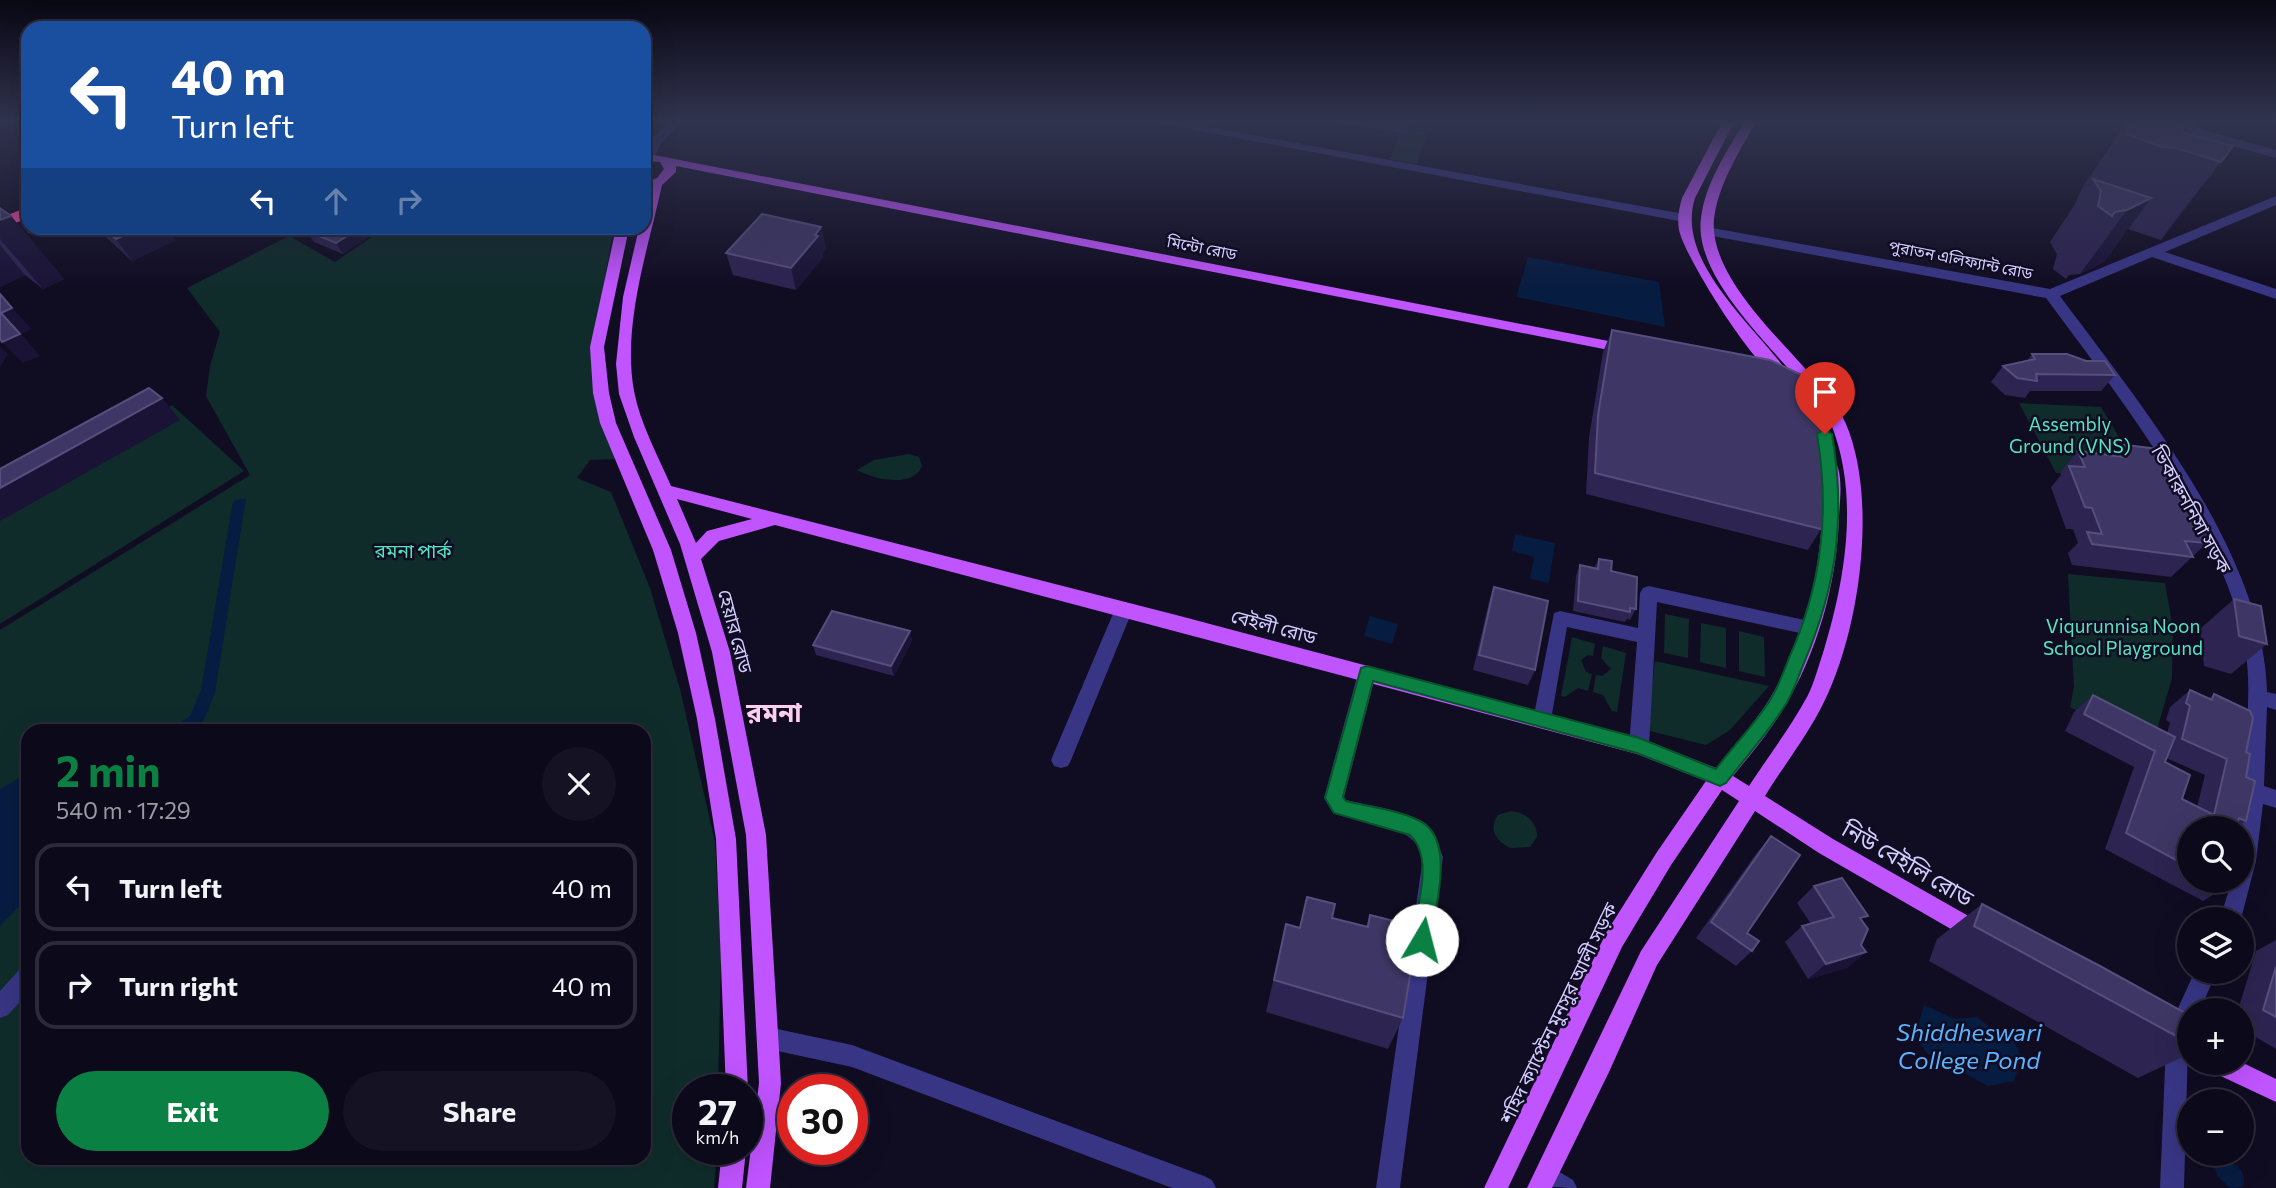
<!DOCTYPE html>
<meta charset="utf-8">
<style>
:root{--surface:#0c091a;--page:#151223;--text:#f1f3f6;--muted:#9a9aa2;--line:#2c2a39;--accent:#0b8043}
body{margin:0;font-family:Commissioner,"Noto Sans Bengali",sans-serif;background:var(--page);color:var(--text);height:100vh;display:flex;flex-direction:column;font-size:26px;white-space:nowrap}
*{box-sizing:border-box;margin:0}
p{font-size:23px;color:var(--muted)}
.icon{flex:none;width:38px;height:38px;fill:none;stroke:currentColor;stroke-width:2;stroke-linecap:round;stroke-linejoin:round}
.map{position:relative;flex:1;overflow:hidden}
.drawer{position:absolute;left:21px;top:724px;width:630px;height:441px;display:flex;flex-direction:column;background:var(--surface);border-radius:21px;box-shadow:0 7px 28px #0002,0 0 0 2px var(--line)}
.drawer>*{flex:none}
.hud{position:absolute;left:21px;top:21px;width:630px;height:214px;border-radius:21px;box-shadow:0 7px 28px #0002,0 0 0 2px var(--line);background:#1a4fa0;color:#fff;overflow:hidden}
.fabs{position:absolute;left:2177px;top:816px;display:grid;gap:14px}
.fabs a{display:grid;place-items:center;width:77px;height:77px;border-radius:50%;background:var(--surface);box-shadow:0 7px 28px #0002,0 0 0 2px var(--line);font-size:35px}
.speed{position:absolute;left:672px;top:1074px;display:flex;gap:14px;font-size:35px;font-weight:700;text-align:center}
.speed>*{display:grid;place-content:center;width:91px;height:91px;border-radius:50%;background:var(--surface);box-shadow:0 7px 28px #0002,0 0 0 2px var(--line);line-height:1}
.speed small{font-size:18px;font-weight:400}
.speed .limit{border:10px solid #d22;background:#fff;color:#111}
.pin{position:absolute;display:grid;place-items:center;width:60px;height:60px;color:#fff;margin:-72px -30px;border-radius:50% 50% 50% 0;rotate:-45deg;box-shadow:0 0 7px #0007}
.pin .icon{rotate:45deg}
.me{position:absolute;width:77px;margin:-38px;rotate:8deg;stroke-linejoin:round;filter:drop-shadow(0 0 5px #0008)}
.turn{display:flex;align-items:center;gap:24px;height:147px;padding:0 35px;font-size:32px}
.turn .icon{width:91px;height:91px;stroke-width:2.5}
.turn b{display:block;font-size:49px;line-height:60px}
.lanes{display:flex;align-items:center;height:66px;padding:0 35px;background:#0003;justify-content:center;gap:35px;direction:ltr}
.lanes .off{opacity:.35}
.round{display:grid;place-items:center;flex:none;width:74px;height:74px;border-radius:37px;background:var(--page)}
.summary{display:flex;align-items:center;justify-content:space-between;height:119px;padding:0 35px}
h1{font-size:42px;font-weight:700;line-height:52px;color:var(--accent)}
.action{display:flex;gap:14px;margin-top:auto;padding:14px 35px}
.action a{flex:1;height:80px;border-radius:42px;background:var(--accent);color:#fff;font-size:28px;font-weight:700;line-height:80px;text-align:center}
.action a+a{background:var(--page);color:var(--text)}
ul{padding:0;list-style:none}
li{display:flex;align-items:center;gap:21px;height:88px;margin:0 14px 10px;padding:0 21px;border:4px solid var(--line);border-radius:21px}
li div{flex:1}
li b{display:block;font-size:26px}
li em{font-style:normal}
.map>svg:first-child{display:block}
.green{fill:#0f2c2b;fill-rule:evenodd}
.water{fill:#071c41}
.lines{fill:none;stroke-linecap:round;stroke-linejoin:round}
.minor{fill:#383584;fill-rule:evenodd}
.major{fill:#c054ff;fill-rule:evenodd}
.highway{fill:#ff489f;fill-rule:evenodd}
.rail{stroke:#00dff8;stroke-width:3.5;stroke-dasharray:8 7;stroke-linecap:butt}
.wall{fill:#2d2451;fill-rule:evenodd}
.shaded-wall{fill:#1a1336}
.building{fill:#3e3664;stroke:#564e7c;stroke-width:2}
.route{fill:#0b8043;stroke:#07532c;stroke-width:2}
.labels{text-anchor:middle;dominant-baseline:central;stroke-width:5;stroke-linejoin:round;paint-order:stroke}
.far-street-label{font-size:16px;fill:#d3cdff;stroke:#100c22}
.park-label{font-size:19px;fill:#53e5c1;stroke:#100c22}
.street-label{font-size:19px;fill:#d3cdff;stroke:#100c22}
.near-street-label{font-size:23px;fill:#d3cdff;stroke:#100c22}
.near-water-label{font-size:24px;font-style:italic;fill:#5bb3ff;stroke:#100c22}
.district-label{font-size:26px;font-weight:bold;fill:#ffcfee;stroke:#100c22}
</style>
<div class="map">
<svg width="2276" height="1188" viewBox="0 0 2276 1188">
<rect width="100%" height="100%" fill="#100c22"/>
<!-- green -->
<path class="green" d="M1401,129L1427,133L1417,164L1390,159Z
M385,228H614L592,349L616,459L590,460L577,478L611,492L650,588L680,689L715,842L721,955L718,1090H688V1150H717L714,1188H0V630L250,475L206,396L210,366L220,332L187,288L289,236L335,262ZM28,732H644V1158H28Z
M2019,403L2101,407L2134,462L2094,475L2056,473Z
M172,405L244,471L0,624V495Z
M909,454L919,457L922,466C913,489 873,479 857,470L874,460Z
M2068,574L2165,583L2173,629L2172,678L2152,747L2070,707L2074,687Z
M1665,614L1689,619L1688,658L1664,653Z
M1701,623L1726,628V668L1700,662Z
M1739,631L1764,637L1765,677L1739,671Z
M1572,637L1595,644L1593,656L1588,655L1581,660L1586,672L1592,674L1588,691L1578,688L1565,697L1561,696Z
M1603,646L1626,653L1617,712L1612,711L1603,695L1593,692L1596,675L1602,676L1611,669L1601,658Z
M1655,661L1769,686L1730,730L1706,745L1646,730Z
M1511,811C1526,813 1537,821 1537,837L1530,847L1510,848C1496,841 1488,829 1498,815Z"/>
<!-- water -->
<path class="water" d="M1528,257L1659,282L1665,327L1516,297Z
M246,498L215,693L199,731H169L190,716L201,690L233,501Z
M1515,534L1555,543L1549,583L1530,579L1534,557L1512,551Z
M1370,616L1398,624L1392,644L1364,636Z
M28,773V897L0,926V789Z
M1924,1005L1955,1019L1977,1017L1992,1029L2012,1038L2022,1058L2014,1081L1988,1086L1928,1054L1915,1037Z
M2221,1159C2235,1161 2248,1172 2243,1187L2230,1188L2217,1176L2214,1163Z"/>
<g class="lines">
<!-- minor -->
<path class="minor" d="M668,122H681L661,143L653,160H645L649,142Z
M1153,122H1181L1684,214L1691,218L1684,222Z
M2177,122H2192L2203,130L2276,150V158L2195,136Z
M2276,196V205L2165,252L2276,289V299L2152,257L2060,296C2140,404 2264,553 2267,692L2276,694V710L2267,707L2264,786L2276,790V808L2263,804L2256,861L2241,919H2220L2232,880H2242C2242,863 2241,844 2241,828C2239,768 2255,707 2245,647C2225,530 2116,393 2046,298L1707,235L1700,231L1707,227L2050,289Z
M1649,586L1809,621L1815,623L1818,628L1815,633L1809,635L1657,602L1649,746L1646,752L1639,754L1632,752L1629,746L1637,642L1567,627L1551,720L1549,726L1542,728L1535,726L1533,720L1554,613L1560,611L1638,628L1640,593L1643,588Z
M1124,602L1130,604L1133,609L1071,760L1068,766L1061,768L1054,766L1051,760L1115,609L1118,604Z
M1367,665L1373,668L1376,673L1344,797L1346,800C1388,810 1428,810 1443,857L1400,1188H1376L1423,857C1412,821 1362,824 1333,813L1324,798L1358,673L1361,668Z
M28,966V993L8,1015L0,1018V991L20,969Z
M2195,971H2217L2200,1010H2189L2184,1188H2160L2166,1044L2173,1019Z
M768,1027L852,1045L1204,1176L1212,1180L1216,1188H1172L852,1067L768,1049L760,1046L757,1038L760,1030Z
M1546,1164L1573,1180L1577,1188C1561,1188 1541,1188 1534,1176L1538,1168Z"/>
<!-- major -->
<path class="major" d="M1722,122H1734L1695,198C1674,263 1759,329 1791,377L1783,382C1759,375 1685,258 1679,230C1677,219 1679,208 1682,198Z
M1744,122H1756C1739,152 1718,185 1714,219C1709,271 1770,329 1802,365C1818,383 1836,401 1846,424C1878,499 1860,630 1824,702C1808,735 1784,765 1765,796L1833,839L1986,926L1989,933L1986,940L1978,943L1970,940L1819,853L1755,811L1657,965L1609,1072L1552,1188H1527L1641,951L1739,801L1722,790L1671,865L1622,947L1508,1188H1484L1606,933L1657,852L1706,781L1637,754L775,525L719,541L701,559L730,652L766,835L781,1083L770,1188H746L759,1083L746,835L712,652L680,544L634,437L619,394L616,364L623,297L639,228H644V207L648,190L644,189V183L657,178L664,169L660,162L644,161V153L1634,346L1636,349L1629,354L676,166V172L662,185C648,250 622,324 634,391C640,423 658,456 671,486L1180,616L1639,738L1716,768C1734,745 1754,724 1769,700C1812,632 1826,546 1822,467L1830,461L1836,463C1843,477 1840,500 1839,516C1837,584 1817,654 1782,711C1768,734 1750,755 1733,776L1749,786C1768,757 1790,728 1807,697C1814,684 1818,667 1823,653C1845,581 1860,496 1831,424C1822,402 1801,384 1786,366C1755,330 1694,270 1701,218C1705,184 1727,151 1744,122ZM677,499L752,519L707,531L696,543Z
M616,228H629L604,347L609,393L616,423L671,550L696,633L715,719L736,839L748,1090L747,1093V1090H726L716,839L697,719L678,633L653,550L600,423L593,393L590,347Z
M2205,1062H2241L2276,1079V1102L2208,1070Z
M722,1150H746L742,1188H718Z"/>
<!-- highway -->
<path class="highway" d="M28,207V218L0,229V218Z"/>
<!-- rail -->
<path class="rail" d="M0,243L35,228"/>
</g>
<!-- wall -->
<path class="wall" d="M1335,122H1410L1407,134Z
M2127,122H2182V132L2233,146L2161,240L2128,229L2104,262L2080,274L2069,275L2066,279L2053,269L2057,254L2050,242L2074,206L2083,186Z
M0,208L11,216L64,279L43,289L25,275L0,287Z
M821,227L826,249L822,254L823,257L796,290L733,275L726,253Z
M96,228H188L172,235L176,240L132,261Z
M382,228L343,254L314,242L307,231Z
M1612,330L1821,529L1808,550L1586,494L1589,437L1603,352Z
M2032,354L2115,375L2101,391H2030L2025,398L2005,395L1991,382L2003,366L2027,361Z
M2118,444L2182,501L2207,543L2171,577L2072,565L2068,553L2078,543L2073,529H2066L2051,487L2061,475L2060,473L2078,451L2109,455Z
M1599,559L1611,571L1636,609L1630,620L1627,619L1625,622L1573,611L1576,576L1580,565L1594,568Z
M1494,587L1535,670L1528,685L1473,670L1489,602Z
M2234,599L2267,644L2231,674L2204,666L2200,629Z
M910,631L912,641L894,676L816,655L813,645Z
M2190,690L2208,699L2214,694L2246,752V821L2236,828H2189V880H2229L2227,886L2203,901L2105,849L2134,767L2065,731L2074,712L2093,695L2167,733L2170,723L2166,720L2170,707ZM2166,758L2205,775L2197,807L2182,799L2165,762Z
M1771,836L1747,933L1752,951L1736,966L1696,938L1756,854Z
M1814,886L1862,921L1861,945L1866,952L1847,968L1808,979L1785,942L1802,926L1811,924L1797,903Z
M1307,897L1332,918L1366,927L1370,915L1393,948L1403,1018L1388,1049L1266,1012L1286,924L1299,928Z
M1982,904L2189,1015V1054L2138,1078L1929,961L1937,939Z
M2276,940V1049L2242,1029V1010H2238L2256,951Z"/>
<!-- shaded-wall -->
<path class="shaded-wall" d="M2233,146L2173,223L2161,240Z
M2151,198L2104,262L2080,274L2127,210Z
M11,216L64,279L43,289L0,239V220Z
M821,227L826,249L822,254L823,257L796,290L791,268Z
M141,228H188L172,235L176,240L132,261L116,239Z
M360,228H382L343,254L336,243Z
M0,245L25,275L0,287Z
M12,308L32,329L21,334L40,356L23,363L2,342L1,313Z
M0,346L8,354L0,367Z
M162,398L180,420L0,521V488Z
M910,631L912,641L894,676L891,666Z
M1866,952L1847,968L1808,979L1826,964Z"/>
<!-- building -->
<path class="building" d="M2131,122H2182L2185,123L2182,132L2233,146L2221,162L2176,148L2162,147L2126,134Z
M2093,179L2151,198L2127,210L2115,212L2112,216L2098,206L2101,191Z
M0,208L11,216L0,220Z
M762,214L821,227L815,235L818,236L791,268L726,253Z
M103,228H141L116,239Z
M312,228H360L336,243L307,231Z
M0,294L12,308L1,313L20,334L2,342L0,339Z
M1612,330L1770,360L1802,375L1830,434L1832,488L1821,529L1595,473L1598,415Z
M2032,354H2067L2086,361H2105L2115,375L2036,374L2037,381L2017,378L2003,366L2035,359Z
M149,388L162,398L0,488V469Z
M2118,444L2158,449L2182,501L2188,502L2207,543L2185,541L2193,557L2092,544L2087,532L2102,534L2092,508L2085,507L2069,466L2085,467L2078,451L2124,457Z
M1599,559L1612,561L1611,571L1637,577L1636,609L1630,608V612L1578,601L1580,565L1598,569Z
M1494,587L1548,601L1535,670L1479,655Z
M2234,599L2261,606L2267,644L2239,636Z
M832,611L910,631L891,666L813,645Z
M2190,690L2212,700L2214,694L2250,711L2253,718L2246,752L2250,754L2246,777L2255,781L2246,821L2239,818L2236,828H2189V867L2126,833L2155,751L2084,714L2093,695L2175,737L2165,762L2190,775L2182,799L2214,815L2227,759L2182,739L2190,706L2186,703Z
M1771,836L1800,855L1747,933L1759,941L1752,951L1711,922Z
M1842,878L1868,916L1860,918L1868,929L1861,945L1866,952L1826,964L1802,926L1834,917L1814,886Z
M2215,880H2229L2227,886Z
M1307,897L1335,904L1332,918L1368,927L1370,915L1398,922L1393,948L1400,950L1402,955L1413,958L1403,1018L1274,980L1286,924L1300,928Z
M1982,904L2100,966L2189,1015V1043L1974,926Z
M2276,967V1017L2263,1010Z"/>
<!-- sky -->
<linearGradient id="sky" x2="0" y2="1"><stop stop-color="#090713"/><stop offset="0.42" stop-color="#31344f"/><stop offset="1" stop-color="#31344f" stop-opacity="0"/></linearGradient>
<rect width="2276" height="289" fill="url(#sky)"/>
<!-- route -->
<path class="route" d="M1825,429L1832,434C1846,517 1837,585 1804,663C1798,677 1793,694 1784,707C1767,734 1745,758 1726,783L1720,786L1637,753L1373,681L1343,797L1346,801C1369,807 1399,810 1420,821C1456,839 1435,908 1431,940L1428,946L1422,949L1415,946L1412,940C1416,909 1435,858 1410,835L1334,813L1325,798L1361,668L1367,666L1639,738L1716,769C1734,745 1757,722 1772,697C1779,685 1784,671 1789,658C1822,584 1830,513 1817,434Z"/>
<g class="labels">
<!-- far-street labels -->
<g class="far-street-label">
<text transform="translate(1202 247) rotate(11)">মিন্টো রোড</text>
<text transform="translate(1961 259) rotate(11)">পুরাতন এলিফ্যান্ট রোড</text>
</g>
<!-- park labels -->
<g class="park-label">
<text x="2070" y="423">Assembly<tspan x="2070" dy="22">Ground (VNS)</tspan></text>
<text x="413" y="550">রমনা পার্ক</text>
<text x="2123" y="625">Viqurunnisa Noon<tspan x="2123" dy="22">School Playground</tspan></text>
</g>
<!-- street labels -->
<g class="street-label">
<text transform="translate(2192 509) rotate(61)">ভিকারুননিসা সড়ক</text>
<text transform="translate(1274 626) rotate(15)">বেইলী রোড</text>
<text transform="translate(736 631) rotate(75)">হেয়ার রোড</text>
<text transform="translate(1558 1013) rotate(-64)">শহিদ ক্যাপ্টেন মুনসুর আলী সড়ক</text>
</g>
<!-- near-street labels -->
<g class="near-street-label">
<text transform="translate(1908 863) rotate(30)">নিউ বেইলি রোড</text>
</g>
<!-- near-water labels -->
<g class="near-water-label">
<text x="1969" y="1031">Shiddheswari<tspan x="1969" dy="28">College Pond</tspan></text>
</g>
<!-- district labels -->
<g class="district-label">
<text x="774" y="711">রমনা</text>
</g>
</g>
</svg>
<div class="fabs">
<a><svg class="icon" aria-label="search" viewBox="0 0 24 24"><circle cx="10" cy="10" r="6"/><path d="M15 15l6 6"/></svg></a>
<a><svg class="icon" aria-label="layers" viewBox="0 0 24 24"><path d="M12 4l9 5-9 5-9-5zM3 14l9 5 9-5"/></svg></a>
<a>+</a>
<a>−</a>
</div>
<div class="speed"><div>27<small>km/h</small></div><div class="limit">30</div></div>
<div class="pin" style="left:1825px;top:434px;background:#d93025"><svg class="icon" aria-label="arrive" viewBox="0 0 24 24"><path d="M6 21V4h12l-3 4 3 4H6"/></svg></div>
<svg class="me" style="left:1422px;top:940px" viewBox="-20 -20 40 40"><circle r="19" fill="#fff"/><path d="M0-13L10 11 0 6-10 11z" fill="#0b8043"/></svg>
<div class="hud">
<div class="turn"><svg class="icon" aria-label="left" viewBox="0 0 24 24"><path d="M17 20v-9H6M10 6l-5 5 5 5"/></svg><div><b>40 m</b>Turn left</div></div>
<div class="lanes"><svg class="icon" aria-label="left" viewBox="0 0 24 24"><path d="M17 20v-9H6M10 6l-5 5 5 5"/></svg><svg class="icon off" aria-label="ahead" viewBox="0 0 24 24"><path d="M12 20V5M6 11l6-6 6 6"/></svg><svg class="icon off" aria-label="right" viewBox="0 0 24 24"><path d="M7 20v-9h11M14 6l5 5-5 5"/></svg></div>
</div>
<section class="drawer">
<div class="summary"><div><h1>2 min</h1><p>540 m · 17:29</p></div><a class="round"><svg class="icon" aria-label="close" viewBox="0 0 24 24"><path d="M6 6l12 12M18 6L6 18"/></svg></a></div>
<ul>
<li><svg class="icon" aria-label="left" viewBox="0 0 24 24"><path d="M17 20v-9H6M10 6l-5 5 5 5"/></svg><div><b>Turn left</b></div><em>40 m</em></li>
<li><svg class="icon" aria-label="right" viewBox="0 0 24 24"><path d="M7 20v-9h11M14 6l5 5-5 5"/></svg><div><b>Turn right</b></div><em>40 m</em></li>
</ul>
<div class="action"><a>Exit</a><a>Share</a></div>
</section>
</div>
